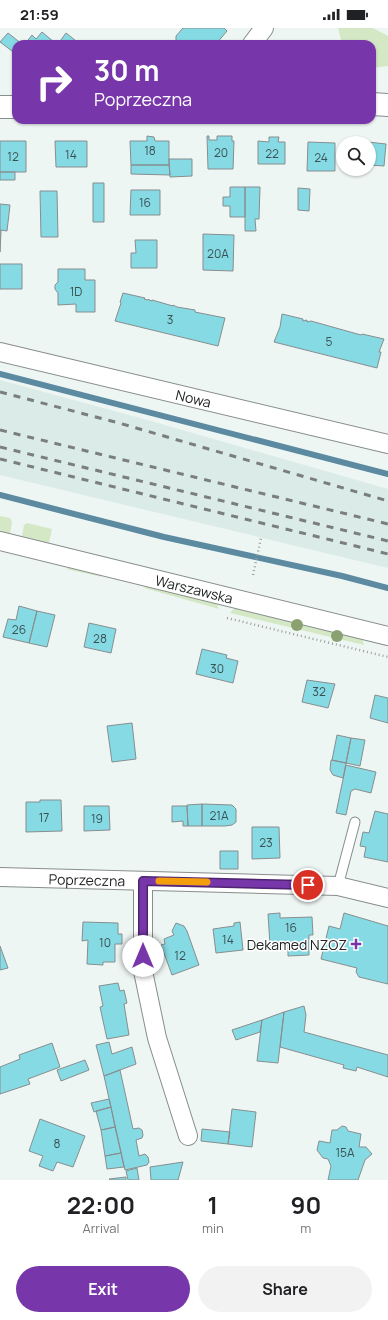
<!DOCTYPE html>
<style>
:root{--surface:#fff;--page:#f2f2f2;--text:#202124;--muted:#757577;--accent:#7836ab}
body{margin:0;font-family:Manrope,sans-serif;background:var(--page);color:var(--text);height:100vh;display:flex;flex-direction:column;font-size:15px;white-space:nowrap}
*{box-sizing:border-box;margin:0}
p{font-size:13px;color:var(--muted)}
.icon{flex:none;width:22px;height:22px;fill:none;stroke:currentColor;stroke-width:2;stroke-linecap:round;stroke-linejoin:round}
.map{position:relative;height:1152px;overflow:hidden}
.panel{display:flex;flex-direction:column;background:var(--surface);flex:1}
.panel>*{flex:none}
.hud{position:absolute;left:12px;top:12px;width:364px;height:84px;border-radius:12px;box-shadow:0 1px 3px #0004;background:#7836ab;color:#fff;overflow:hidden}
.controls{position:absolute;left:336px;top:108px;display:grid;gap:8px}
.controls a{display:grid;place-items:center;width:40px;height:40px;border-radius:50%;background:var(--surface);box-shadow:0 1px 3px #0004;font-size:20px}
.pin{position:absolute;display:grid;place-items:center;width:34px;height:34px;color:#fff;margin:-17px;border:2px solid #fff;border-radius:50%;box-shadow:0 1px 4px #0007}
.me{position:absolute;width:44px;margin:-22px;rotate:0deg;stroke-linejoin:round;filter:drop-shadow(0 0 3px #0008)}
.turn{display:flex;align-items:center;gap:14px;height:84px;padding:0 16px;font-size:18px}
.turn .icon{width:52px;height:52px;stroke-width:2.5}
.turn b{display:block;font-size:28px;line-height:34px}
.eta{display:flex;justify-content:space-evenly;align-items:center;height:68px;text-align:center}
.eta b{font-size:24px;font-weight:700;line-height:28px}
.cta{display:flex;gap:8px;margin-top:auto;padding:8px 16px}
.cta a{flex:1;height:46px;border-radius:24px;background:var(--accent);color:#fff;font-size:16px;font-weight:700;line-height:46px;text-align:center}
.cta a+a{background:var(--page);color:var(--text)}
.status{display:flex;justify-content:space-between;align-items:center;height:28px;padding:0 20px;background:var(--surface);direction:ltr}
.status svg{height:11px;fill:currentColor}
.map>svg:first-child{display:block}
.built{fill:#dbebe8}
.green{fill:#d5e8c5}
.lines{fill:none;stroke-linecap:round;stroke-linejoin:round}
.stream{stroke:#5b8aa1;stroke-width:6}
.building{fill:#86dae4;stroke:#878e8f}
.service-casing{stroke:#878e8c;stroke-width:11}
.minor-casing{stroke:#878e8c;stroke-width:20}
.tertiary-casing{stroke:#878e8c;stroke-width:24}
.path{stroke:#999e9d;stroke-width:2.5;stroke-dasharray:1 3;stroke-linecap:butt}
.service{stroke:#fff;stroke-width:9}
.minor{stroke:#fff;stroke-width:18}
.tertiary{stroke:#fff;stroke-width:22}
.rail{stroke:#7a7e7d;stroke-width:3;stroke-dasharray:7 7;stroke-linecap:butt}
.tree{fill:#8ca172}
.route-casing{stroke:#4e236f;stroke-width:10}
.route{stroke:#7836ab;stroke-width:7}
.slow{stroke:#f59e0b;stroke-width:7}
.poi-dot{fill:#7836ab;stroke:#fff;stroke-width:1.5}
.labels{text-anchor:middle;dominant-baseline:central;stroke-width:3;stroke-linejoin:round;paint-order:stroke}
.number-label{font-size:12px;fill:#3a5153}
.street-label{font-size:14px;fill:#212323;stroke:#fff}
.poi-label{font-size:14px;fill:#212323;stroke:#fff;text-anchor:end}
</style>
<div class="status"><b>21:59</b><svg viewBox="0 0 49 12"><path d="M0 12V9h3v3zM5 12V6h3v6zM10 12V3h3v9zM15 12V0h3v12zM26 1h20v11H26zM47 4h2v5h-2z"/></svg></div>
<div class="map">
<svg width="388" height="1152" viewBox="0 0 388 1152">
<rect width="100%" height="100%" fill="#eef6f4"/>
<!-- built -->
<path class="built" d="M0,352L151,393L388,461V540L0,447Z"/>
<!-- green -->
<path class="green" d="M338,0H373L388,8V38L372,40V16H342Z
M0,488L10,490L12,494L10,506L0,503Z
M27,495L52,501L49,515L22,508L24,497Z
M70,539L99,546L102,549L66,541Z
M147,558L216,574L219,581L144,560Z
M235,579L362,610L364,617L230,585Z"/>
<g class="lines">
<!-- stream -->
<path class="stream" d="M0,346L388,446
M0,467L164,509L342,548L388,560"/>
</g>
<!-- building -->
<path class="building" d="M183,0H224L227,3L216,16H176V8Z
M42,4L54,14L53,16H25L32,7L36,11Z
M8,5L22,16H16V26L0,14Z
M66,5L80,16H58Z
M152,13V16H124V14Z
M147,108L154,109L155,113H169V137H131L130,113H147Z
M207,108H209V112H217V108H232V113H234L233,141H208Z
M269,109H279L278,114H285V136H258V113L269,114Z
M0,113H26V144H0Z
M55,113H87V139H56Z
M359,113L386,116L384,138L369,137V115H359Z
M308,114L335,115V143H307Z
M169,131H192V148L170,149Z
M131,137H169L170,147L131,146Z
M0,144H15V152H0Z
M93,155H104V194H93Z
M230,159H245V189H230V178H223V169H230Z
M245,159H260L259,191H255L256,203H245Z
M298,160L310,161L309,183L298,182Z
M131,162H160V187H130Z
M40,163H57L58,209H41Z
M0,176L10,177L7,203L0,202Z
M0,202L1,203L0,224Z
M203,206L234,207L233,243L203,242Z
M135,212H157V240H131V225H136Z
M0,236H22V261H0Z
M58,241H85V252H95V284H76V276L58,277V265L55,261V257L58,254Z
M123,265L145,270L144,271L148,272L149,271V272L152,273V272L173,278V277L177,279L195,282V284L225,290L218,318L115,293L121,275L120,274Z
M282,286L303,291V293L307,292V294L311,293L361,307L362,306L384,311L379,324H381L377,340L274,314L280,299Z
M19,578L37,583L29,615L3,609L8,591L16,592Z
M37,583L55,587L47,619L29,615Z
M89,595L116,601L111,625L84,619Z
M202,621L227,627L226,630L238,633L233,655L196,646Z
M307,652L335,656L328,680L302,674Z
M375,667L388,670V695L370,690Z
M132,695L136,731L112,734L107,698Z
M337,707L351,710L346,735L332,732Z
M351,710L365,712L360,738L346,735Z
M331,732L346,735L343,750L333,747L330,742Z
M346,737L376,744L371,765L355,761L351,763L346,787L336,785Z
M40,772H61L62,803L26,804V774H40Z
M202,776L232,777L236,781V794L232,797L225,798H202Z
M202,776V798H188L187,777Z
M84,778H109L110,802L84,803Z
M172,778H187L188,798H183V793L172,794Z
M375,783L388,786V834L364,829L366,819L360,818L363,804L369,805Z
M252,799H279L280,830L252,831Z
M220,823H238V841H220Z
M280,885V890L312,889L313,907H309V927L288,928V917H270L268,886Z
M344,885L388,898V956L359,949L356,944L357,940L321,931L329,898L340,901Z
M83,894L118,895V906H122V916H115V934H103V937L87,936L88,912L82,913Z
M240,894L243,922L216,925L213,901L234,898V895Z
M176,895L184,898L187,903L199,937L172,947L161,917L165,916L164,911L174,907L172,903Z
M0,918L8,940L0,942Z
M118,955L120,963L124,962L127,975L124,976L129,1007L107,1011L100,979L103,978L99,958Z
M304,978L306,987L304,1004L388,1027V1049L357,1039L356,1043L343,1040L344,1037L280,1019L284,984Z
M284,984L278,1035L257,1033L262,992Z
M262,992L260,1004L236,1012L232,1002Z
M109,1014L112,1026L132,1019L136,1036L104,1048L96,1017Z
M52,1015L60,1039L28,1051L30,1056L0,1066V1039L20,1031L19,1027Z
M85,1032L89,1042L61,1053L57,1042Z
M120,1042L133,1101L139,1100L142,1102L143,1107L142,1110L136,1112L139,1128L145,1126L148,1129L149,1134L147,1137L125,1142L104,1048Z
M109,1071L111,1079L94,1084L91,1075Z
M111,1079L115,1099L101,1102L96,1083Z
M232,1081L256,1084L252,1119L228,1116Z
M40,1091L85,1108L73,1139L57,1134L53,1143L39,1138L43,1128L29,1123Z
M342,1098L346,1099L348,1103L361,1106L359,1119H366L372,1126L365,1132L358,1152H328L331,1138L328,1131L323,1130L317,1122L319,1113L330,1115L332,1102H337Z
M115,1099L121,1125L105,1128L101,1102Z
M202,1101L230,1104L228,1116L201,1113Z
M121,1125L124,1139L107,1141L105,1128Z
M183,1134L178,1152H151L150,1139Z
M137,1140L139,1152H128L126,1143Z
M126,1149V1152H110L109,1151Z"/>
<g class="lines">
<defs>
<path id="service" d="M338,858L355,794"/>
<g id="minor">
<path d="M252,16L264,0"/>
<path id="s1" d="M0,324L388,416"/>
<path id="s2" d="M0,513L388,608"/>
<path id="s3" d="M0,849L338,858L388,870"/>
<path d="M143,853V943L157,1010L188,1108"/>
</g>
<path id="tertiary" d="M372,76L388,77
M0,79H16"/>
</defs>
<!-- service casing -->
<use href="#service" class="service-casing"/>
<!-- minor casing -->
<use href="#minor" class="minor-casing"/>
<!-- tertiary casing -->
<use href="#tertiary" class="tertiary-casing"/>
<!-- path -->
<path class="path" d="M253,547L261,510
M227,590L388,629"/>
<!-- service -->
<use href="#service" class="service"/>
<!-- minor -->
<use href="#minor" class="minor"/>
<!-- tertiary -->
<use href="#tertiary" class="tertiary"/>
<!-- rail -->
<path class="rail" d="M0,364L119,395L388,473
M0,402L388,496
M0,419L388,513
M0,431L388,526"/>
</g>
<!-- trees -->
<g class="tree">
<circle cx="297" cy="597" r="6"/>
<circle cx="337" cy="608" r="6"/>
</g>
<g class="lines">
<defs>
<path id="route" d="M143,928V853L308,857"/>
</defs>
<!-- route casing -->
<use href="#route" class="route-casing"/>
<!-- route -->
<use href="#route" class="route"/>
<!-- slow -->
<path class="slow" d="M159,853L207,854"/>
</g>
<!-- markers -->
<path class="poi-dot" d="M354 910h4v4h4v4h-4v4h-4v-4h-4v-4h4z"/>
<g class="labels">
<!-- number labels -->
<g class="number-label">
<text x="150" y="122">18</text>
<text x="221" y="124">20</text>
<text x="272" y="125">22</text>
<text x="71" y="126">14</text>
<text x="13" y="128">12</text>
<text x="321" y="129">24</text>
<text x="145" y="174">16</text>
<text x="218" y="225">20A</text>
<text x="76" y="263">1D</text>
<text x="170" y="291">3</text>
<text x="329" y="313">5</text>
<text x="19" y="601">26</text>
<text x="100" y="610">28</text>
<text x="217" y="640">30</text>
<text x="319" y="663">32</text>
<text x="219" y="787">21A</text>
<text x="44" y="789">17</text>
<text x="97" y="790">19</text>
<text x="266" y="814">23</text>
<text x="291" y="899">16</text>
<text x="228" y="911">14</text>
<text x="105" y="914">10</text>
<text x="180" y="927">12</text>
<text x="57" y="1115">8</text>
<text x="345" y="1124">15A</text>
</g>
<!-- street labels -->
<g class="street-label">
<text stroke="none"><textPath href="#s1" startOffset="199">Nowa</textPath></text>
<text stroke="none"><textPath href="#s2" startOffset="200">Warszawska</textPath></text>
<text stroke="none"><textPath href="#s3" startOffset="87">Poprzeczna</textPath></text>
</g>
<!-- poi labels -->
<g class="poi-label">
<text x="347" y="916">Dekamed NZOZ</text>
</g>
</g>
</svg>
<div class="controls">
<a><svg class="icon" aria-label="search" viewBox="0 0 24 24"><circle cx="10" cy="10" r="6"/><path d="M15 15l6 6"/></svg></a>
</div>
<div class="pin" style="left:308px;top:857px;background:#d93025"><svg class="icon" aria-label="arrive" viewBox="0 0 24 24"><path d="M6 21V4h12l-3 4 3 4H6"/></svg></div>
<svg class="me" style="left:143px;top:928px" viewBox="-20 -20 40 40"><circle r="19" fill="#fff"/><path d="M0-13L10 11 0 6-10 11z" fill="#7836ab"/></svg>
<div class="hud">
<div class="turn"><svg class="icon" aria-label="right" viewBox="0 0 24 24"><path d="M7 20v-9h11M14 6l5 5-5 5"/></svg><div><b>30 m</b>Poprzeczna</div></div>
</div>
</div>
<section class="panel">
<div class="eta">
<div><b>22:00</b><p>Arrival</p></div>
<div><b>1</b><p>min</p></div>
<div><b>90</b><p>m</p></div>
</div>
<div class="cta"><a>Exit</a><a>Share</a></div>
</section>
